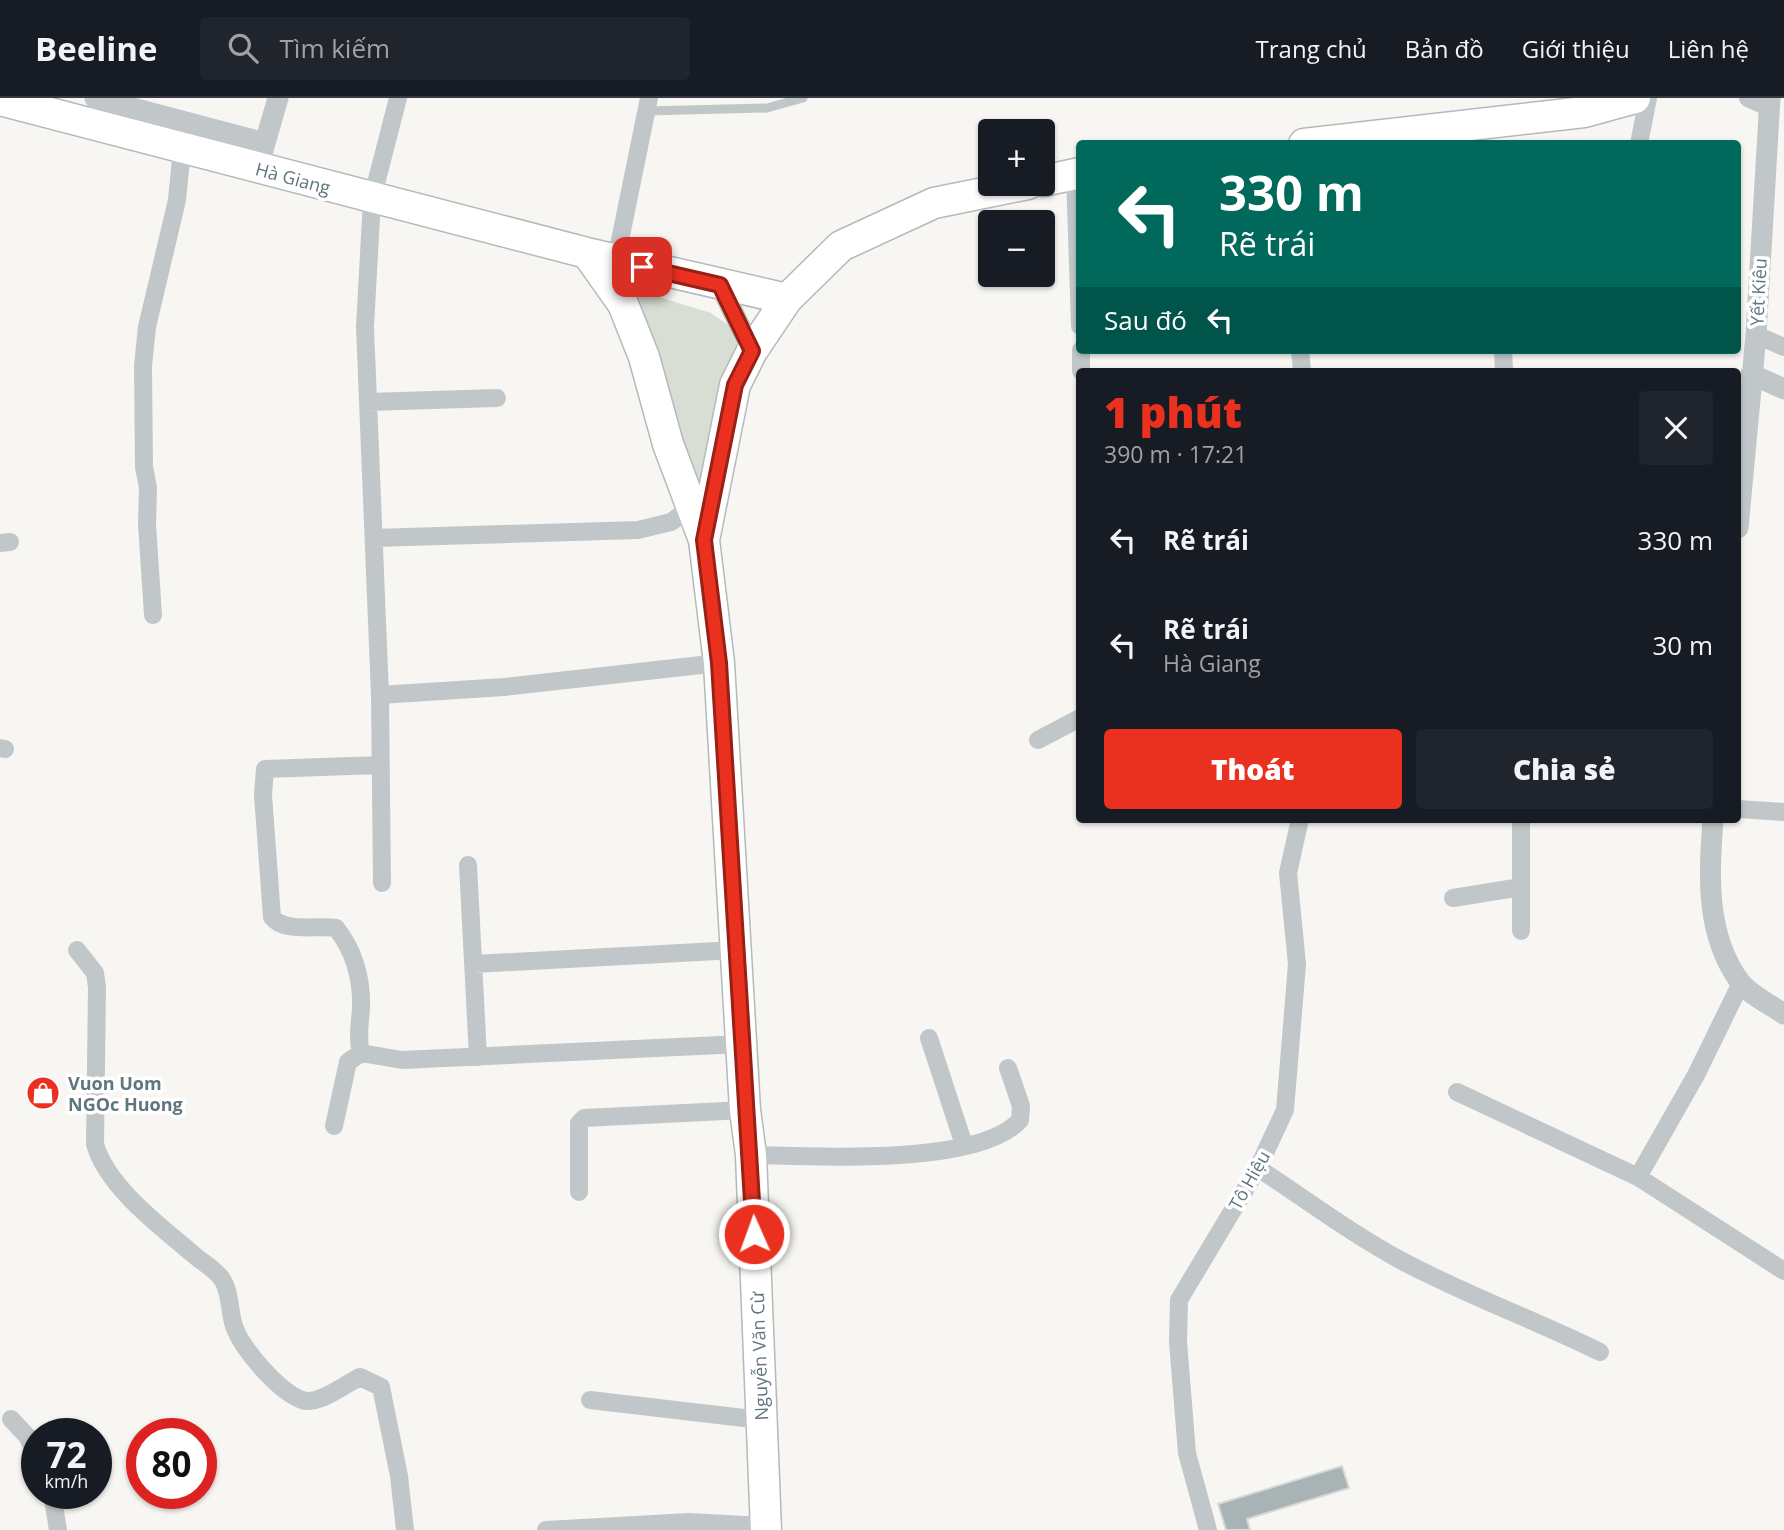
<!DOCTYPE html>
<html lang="vi">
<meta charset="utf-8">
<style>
:root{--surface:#171b24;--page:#20242c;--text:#f1f3f6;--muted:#9ea1a6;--line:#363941;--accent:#ea3120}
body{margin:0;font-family:"Open Sans",sans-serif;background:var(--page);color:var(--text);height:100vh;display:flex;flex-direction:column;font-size:26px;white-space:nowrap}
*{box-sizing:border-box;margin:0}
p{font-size:23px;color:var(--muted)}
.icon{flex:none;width:38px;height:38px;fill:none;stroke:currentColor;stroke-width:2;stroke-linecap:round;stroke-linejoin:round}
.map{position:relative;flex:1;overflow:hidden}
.sheet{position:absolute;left:1076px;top:270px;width:665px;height:455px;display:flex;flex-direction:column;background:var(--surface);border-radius:7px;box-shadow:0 2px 5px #0004}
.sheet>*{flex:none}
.guide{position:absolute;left:1076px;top:42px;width:665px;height:214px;border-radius:7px;box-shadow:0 2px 5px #0004;background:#00695c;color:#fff;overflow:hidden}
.fabs{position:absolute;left:978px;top:21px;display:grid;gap:14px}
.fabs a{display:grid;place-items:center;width:77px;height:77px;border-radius:7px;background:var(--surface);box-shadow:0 2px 5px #0004;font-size:35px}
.speed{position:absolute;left:21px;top:1320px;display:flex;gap:14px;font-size:35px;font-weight:700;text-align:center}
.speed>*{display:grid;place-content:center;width:91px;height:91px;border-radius:50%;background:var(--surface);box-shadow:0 2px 5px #0004;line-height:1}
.speed small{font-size:18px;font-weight:400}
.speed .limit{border:10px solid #d22;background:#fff;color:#111}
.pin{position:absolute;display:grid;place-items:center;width:60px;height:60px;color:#fff;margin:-30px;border-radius:14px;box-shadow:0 4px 10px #0006}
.me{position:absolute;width:77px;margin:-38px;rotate:358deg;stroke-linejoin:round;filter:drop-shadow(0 0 5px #0008)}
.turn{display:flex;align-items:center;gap:24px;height:147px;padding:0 28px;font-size:32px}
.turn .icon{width:91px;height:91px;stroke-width:2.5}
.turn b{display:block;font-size:49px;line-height:60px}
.then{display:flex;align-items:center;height:66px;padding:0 28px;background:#0003;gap:14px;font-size:26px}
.round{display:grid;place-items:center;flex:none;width:74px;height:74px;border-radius:7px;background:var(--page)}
.head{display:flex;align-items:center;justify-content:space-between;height:119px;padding:0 28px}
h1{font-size:42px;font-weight:800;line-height:52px;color:var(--accent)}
.primary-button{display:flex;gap:14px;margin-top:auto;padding:14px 28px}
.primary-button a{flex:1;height:80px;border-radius:7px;background:var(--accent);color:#fff;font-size:28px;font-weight:800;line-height:80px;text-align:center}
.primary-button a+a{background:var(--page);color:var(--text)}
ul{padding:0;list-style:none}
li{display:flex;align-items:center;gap:21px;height:105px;padding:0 28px}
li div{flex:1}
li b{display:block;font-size:26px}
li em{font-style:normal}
header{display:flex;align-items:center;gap:42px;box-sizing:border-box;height:98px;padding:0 35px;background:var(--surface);border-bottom:2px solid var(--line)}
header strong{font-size:33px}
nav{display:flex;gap:38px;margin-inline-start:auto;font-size:24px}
.search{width:490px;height:63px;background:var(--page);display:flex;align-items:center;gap:18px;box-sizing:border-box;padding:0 24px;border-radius:7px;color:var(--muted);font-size:26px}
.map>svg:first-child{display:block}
.green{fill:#d9ded4}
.building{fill:#a8b3b6;stroke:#d8d8d6;stroke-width:2}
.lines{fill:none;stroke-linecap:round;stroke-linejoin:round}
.trunk-casing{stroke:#b4b9bc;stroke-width:33}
.service{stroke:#c1c7c9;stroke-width:9}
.minor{stroke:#c1c7c9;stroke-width:18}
.tertiary{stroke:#c1c7c9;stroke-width:21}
.trunk{stroke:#fff;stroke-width:30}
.route-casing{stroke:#982015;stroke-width:18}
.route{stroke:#ea3120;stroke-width:12}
.labels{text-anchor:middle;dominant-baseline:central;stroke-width:7;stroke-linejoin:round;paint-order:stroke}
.street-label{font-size:18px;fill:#60767f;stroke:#fff}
.poi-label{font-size:18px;font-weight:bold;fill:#60767f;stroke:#fff;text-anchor:start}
</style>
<header>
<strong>Beeline</strong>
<div class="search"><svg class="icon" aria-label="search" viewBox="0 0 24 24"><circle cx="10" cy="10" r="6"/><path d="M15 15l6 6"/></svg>Tìm kiếm</div>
<nav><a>Trang chủ</a><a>Bản đồ</a><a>Giới thiệu</a><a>Liên hệ</a></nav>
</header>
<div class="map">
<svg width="1784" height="1432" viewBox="0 0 1784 1432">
<rect width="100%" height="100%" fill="#f7f6f3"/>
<!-- green -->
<path class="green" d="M639,193L711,215L728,227L739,251L701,391L696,397L633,200Z"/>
<!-- building -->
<path class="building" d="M1342,1368L1349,1390L1247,1421L1250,1432H1226L1218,1406Z"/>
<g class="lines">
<defs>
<path id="trunk" d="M0,2L587,155L787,201
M1304,46L1584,14L1635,0
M1043,83L1080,75
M587,155L623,206L644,259L668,346L704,442
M766,1432L751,1057L745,1012L719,565L704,442L735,287L752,253L787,201L841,148L934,105L1028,86"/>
</defs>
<!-- trunk casing -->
<use href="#trunk" class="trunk-casing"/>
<!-- service -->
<path class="service" d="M646,13L767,10L803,0"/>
<!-- minor -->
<path class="minor" d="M1748,0L1770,10
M1639,46L1648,0
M1075,76L1080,228
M616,162L649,0
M1756,237L1784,249
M1081,252V273
M1300,252L1302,273
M1503,252L1504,273
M368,304L497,300
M374,440L638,432L671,424L690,410
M0,445L10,444
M153,517L147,426L148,390L144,369L143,268L147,229L177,102L182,51
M380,597L504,589L719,565
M1038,642L1080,620
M0,650L5,651
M1738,711L1784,714
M1521,721V833
M468,767L478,959
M382,785L380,597L365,229L372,101L398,0
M1453,800L1521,789
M77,852L95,875L97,889L95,1046C107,1089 160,1128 194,1157C202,1164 216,1172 222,1181C231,1195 229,1213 234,1228C242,1251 278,1293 302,1302C318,1308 345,1286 360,1279L381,1289L399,1378L405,1432
M474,866L736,852
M929,940L964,1047
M361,955C357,940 360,925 361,910C362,881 354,852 336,830C318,827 284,835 272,819L263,697L265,671L380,667
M361,955L402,962L741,946
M1457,994L1638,1079L1784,1173
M334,1028L348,964L361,955
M751,1057C811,1058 978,1069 1020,1022L1021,1008L1008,970
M1258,1070C1305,1101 1352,1136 1402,1163C1466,1197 1535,1222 1600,1254
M1638,1079L1696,977L1741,885
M579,1094V1025L584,1020L745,1012
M590,1302L761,1322
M11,1321L27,1338L37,1358
M52,1395L58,1432
M546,1432L689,1424L766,1428
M1208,1432L1187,1355L1178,1244L1179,1202L1258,1070L1285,1012L1297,866L1288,775L1300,721"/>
<!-- tertiary -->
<path class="tertiary" d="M95,0L265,45
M261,59L278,0
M720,187L752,253
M1751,276L1784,291
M1738,430L1756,237L1770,0
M1713,721C1709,777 1705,836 1740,884C1750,897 1771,907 1784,916"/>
<!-- trunk -->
<use href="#trunk" class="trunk"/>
</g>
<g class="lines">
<defs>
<path id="route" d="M642,169L720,187L752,253L735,287L704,442L719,565L754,1136"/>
</defs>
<!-- route casing -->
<use href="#route" class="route-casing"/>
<!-- route -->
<use href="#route" class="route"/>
</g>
<!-- icons -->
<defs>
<symbol id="shop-disc" viewBox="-11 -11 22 22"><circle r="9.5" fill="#ea3120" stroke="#fff"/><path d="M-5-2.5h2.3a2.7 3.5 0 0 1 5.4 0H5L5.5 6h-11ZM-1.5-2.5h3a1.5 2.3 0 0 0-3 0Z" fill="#fff"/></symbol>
</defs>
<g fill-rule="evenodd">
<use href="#shop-disc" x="24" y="976" width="38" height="38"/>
</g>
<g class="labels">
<!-- street labels -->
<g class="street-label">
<text transform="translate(293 80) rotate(15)">Hà Giang</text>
<text transform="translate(1758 194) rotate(-87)">Yết Kiêu</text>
<text transform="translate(1249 1082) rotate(-61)">Tô Hiệu</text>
<text transform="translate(759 1258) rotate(-92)">Nguyễn Văn Cừ</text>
</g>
<!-- poi labels -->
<g class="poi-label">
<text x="68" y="985">Vuon Uom<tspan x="68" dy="21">NGOc Huong</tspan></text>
</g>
</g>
</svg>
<div class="fabs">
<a>+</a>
<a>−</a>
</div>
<div class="speed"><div>72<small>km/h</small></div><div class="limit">80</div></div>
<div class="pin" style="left:642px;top:169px;background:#d93025"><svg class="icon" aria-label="arrive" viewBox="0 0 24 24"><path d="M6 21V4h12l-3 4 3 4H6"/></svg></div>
<svg class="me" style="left:754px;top:1136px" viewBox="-20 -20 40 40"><circle r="17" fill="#ea3120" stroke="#fff" stroke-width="3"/><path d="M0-11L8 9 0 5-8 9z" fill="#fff"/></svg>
<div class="guide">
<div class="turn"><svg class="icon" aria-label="left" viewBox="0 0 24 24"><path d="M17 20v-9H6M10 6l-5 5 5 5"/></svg><div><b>330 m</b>Rẽ trái</div></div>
<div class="then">Sau đó<svg class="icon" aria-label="left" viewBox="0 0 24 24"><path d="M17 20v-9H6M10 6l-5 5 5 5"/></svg></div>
</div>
<section class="sheet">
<div class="head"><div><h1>1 phút</h1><p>390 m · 17:21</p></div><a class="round"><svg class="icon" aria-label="close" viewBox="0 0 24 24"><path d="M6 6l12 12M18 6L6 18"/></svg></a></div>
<ul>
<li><svg class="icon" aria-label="left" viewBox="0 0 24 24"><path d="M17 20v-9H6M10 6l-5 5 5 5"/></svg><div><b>Rẽ trái</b></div><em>330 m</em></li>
<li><svg class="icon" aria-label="left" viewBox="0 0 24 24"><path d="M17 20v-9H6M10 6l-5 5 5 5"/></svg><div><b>Rẽ trái</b><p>Hà Giang</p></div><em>30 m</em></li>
</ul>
<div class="primary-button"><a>Thoát</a><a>Chia sẻ</a></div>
</section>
</div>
